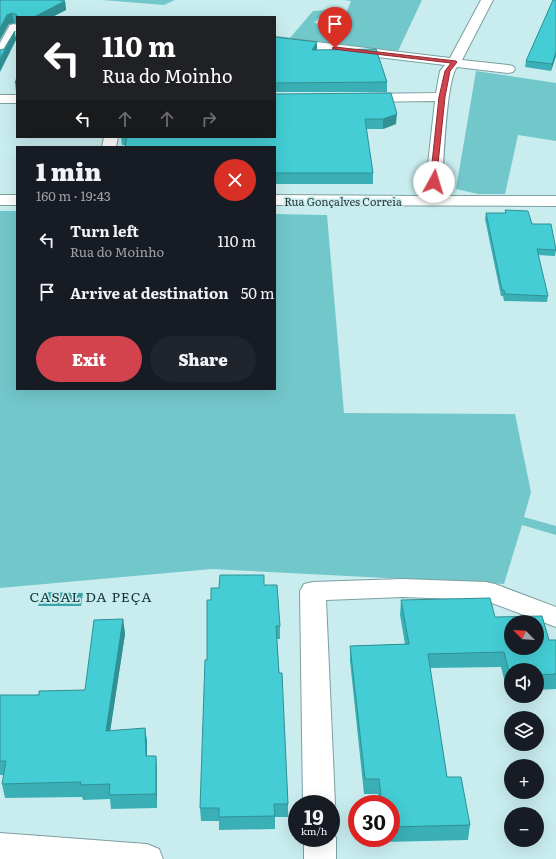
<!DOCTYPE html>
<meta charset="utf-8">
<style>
:root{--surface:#171b24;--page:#20242c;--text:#f1f3f6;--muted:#9ea1a6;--accent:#d3434e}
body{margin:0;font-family:Literata,serif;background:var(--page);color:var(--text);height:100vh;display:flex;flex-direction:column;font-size:15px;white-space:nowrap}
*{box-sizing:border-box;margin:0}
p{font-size:13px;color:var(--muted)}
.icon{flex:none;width:22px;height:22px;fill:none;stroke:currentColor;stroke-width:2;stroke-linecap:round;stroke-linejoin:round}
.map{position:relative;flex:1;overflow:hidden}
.panel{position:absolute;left:16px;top:146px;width:260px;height:244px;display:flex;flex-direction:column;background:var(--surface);border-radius:0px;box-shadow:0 4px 16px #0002}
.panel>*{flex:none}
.top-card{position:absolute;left:16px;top:16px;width:260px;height:122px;border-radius:0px;box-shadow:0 4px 16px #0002;background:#202124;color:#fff;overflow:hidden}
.needle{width:26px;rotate:294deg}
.buttons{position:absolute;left:504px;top:615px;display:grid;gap:8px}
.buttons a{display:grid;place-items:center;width:40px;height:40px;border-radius:50%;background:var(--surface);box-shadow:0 4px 16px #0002;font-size:20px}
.speed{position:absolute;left:288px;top:795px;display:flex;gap:8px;font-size:20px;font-weight:700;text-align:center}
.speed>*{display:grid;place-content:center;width:52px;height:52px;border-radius:50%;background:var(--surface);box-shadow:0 4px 16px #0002;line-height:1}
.speed small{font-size:10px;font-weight:400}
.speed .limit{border:6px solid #d22;background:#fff;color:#111}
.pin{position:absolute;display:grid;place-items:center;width:34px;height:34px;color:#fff;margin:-41px -17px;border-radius:50% 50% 50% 0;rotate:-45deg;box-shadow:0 0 4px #0007}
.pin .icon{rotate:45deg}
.me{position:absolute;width:44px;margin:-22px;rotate:6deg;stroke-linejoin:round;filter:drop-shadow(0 0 3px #0008)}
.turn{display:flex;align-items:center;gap:14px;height:84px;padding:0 20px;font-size:18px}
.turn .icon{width:52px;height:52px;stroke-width:2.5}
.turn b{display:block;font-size:28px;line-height:34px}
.lanes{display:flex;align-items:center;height:38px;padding:0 20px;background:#0003;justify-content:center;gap:20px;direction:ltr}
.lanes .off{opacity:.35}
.round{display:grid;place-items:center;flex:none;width:42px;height:42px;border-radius:21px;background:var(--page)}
.overview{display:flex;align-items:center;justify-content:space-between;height:68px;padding:0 20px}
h1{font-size:24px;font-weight:800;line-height:30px}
.primary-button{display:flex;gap:8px;margin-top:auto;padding:8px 20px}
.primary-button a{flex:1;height:46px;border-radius:24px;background:var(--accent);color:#fff;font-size:16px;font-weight:800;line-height:46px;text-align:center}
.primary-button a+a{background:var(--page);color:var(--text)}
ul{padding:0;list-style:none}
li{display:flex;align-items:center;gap:12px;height:52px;padding:0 20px}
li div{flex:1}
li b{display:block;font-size:15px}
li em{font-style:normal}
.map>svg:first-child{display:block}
.green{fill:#72c7cb}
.water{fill:#3da3a8}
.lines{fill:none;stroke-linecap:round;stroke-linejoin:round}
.street-casing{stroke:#7c9fa0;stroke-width:2}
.street{fill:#fff;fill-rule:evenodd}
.wall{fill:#3ab0b6}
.shaded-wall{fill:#309094}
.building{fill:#44cdd4;stroke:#309094;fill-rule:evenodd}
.route{fill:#d3434e;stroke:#892c33}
.labels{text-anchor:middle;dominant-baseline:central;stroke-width:3.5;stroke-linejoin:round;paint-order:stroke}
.far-street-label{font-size:11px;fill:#2a3839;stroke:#c9edef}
.neighbourhood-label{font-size:14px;letter-spacing:1px;fill:#153537;stroke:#c9edef}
</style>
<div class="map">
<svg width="556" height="859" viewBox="0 0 556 859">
<rect width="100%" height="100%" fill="#c9edef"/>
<!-- green -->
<path class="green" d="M102,0H175L164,5Z
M343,0H422L398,51L289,39L313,11L326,10L314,23L341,26L351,1Z
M476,71L556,83V141L518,135L505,194H478L456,189Z
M0,211H17V389H275V214L327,215L344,413L515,414L531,492L524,517L556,526V535L522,525L504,584L212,569L0,588Z"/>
<!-- water -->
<path class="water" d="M43,592L83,593L81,606H38Z"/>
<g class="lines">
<defs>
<path id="street" d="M481,0H493L462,60L508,65L513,66L515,69L513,72L508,73L457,67C446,81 444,160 442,182L439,196H556V206L275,205V195L423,196L426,182L435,101L362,102L357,101L355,98L357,95L362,94L436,93L440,71L445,65L275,45V37L450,58Z
M14,24L17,25V34L6,55L4,58L0,59V43L10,25Z
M0,95H17V103H0Z
M104,137H118L116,147H102Z
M0,195H17V205H0Z
M403,579L486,582L495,584L556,607V627L484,600L403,597L326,600L335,804L331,812V804H303L300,591L304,584L313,582Z
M331,828L336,838V859H304V838H331Z
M0,833L147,844L159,849L163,859H0Z"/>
</defs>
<!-- street casing -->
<use href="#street" class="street-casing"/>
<!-- street -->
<use href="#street" class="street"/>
</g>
<!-- wall -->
<path class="wall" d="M0,0L65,1L66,10L52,17H17V28V24L14,23L9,24Z
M548,0H556V56L551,71L525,67L526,61L553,0Z
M275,37L317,42V50L387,82V92H275Z
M17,77V92H16L15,83Z
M391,93L396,124L383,129H366L373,173V184H275V147L122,145L121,137H275Z
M505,210L532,224L556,250L555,256L538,255L548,296L547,302L504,301L503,296H501L485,219L486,213H505Z
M264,585L280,626V639H277L288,804V817H275V829L219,830V821H201L200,808L207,660L211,600L219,588Z
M401,600L495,617L549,640H556V689L537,690V670H511V691H507L501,667L430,668L447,777L470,825L468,840L384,842L383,838H391V804H379L378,794H364L350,661V646L405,644L400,615Z
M123,619L125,634L110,731L145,728L147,742V756H156L157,770V808L111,809L110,799L83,800L82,797L5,798L2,784L4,775H0V695H39L85,690Z"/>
<!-- shaded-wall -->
<path class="shaded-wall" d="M65,1L66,10L52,17H34Z
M12,13L14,23L9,24L0,40V28L7,15Z
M15,31L16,40L0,72V59Z
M317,42V51L312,50Z
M556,52V56L551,71L552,64Z
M397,114L396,124L383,129V119Z
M123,619L125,634L108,745L106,731Z
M145,728L147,742V771L146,756Z
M156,756L157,770V808L156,794Z"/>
<!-- building -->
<path class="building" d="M0,0H60L65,1L34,17H17V26V15L12,13L7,15L0,28Z
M553,0H556V52L552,64L526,61Z
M15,31L0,59V50L4,49Z
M275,37L317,42L312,50L376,49L387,82L275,83Z
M17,77V83H15Z
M391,93L397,114L383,119H365L373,173H275V147H125L127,137H275V94Z
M505,210L528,211L532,224H551L556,250L537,249L548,296L505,294L504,290H502L486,213H506Z
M220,575H264V585H277L280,626H276L279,673H282L288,804H274L275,816L219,817V808H200L205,660H207V600H211V588H219Z
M490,598L495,617L542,616L549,640H556V674L537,675V670H511V676H510L504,652L428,654L447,777H461L470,825L391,827V804H382L379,779H365L350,646L409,644L401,600ZM511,622H537V648H511Z
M123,619L106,731L145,728L146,756H156V794L109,795L110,784L80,785L81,782L2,784L6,761H0V695H39V691L85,690L94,620Z"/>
<!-- route -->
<path class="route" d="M335,47L456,61L457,62L450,71L445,97L436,183L430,182L439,97L445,71L451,63L333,49L332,48Z"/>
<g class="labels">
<!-- far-street labels -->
<g class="far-street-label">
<text x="343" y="201">Rua Gonçalves Correia</text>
</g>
<!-- neighbourhood labels -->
<g class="neighbourhood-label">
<text x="91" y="596">CASAL DA PEÇA</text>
</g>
</g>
</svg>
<div class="buttons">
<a><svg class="needle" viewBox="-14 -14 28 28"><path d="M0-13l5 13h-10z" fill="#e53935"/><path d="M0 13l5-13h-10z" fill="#9ea1a6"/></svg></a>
<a><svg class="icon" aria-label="sound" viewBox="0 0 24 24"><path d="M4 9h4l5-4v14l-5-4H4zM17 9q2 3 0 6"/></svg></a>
<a><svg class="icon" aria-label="layers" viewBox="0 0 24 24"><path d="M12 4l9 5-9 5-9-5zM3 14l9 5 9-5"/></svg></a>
<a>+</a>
<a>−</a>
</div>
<div class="speed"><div>19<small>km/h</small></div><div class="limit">30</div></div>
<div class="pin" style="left:335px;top:48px;background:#d93025"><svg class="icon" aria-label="arrive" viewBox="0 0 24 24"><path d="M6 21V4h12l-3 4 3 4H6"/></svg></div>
<svg class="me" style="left:434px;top:182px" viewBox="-20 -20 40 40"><circle r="19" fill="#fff"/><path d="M0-13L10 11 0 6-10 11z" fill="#d3434e"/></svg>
<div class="top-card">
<div class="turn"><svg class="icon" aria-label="left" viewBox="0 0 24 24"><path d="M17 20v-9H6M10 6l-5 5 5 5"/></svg><div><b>110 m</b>Rua do Moinho</div></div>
<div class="lanes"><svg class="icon" aria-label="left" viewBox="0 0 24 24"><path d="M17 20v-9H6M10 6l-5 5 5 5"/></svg><svg class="icon off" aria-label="ahead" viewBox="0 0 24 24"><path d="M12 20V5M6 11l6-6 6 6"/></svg><svg class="icon off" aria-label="ahead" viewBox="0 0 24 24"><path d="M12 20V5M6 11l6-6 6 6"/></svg><svg class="icon off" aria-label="right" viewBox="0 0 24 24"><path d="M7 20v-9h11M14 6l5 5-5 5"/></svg></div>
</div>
<section class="panel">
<div class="overview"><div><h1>1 min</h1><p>160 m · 19:43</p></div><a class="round" style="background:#d93025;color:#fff"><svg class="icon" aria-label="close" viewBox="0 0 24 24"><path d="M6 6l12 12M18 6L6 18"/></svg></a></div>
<ul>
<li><svg class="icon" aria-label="left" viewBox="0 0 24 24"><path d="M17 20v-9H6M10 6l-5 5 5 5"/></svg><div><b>Turn left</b><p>Rua do Moinho</p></div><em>110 m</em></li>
<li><svg class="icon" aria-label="arrive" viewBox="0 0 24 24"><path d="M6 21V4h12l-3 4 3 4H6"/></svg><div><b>Arrive at destination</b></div><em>50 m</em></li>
</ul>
<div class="primary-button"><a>Exit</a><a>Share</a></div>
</section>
</div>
